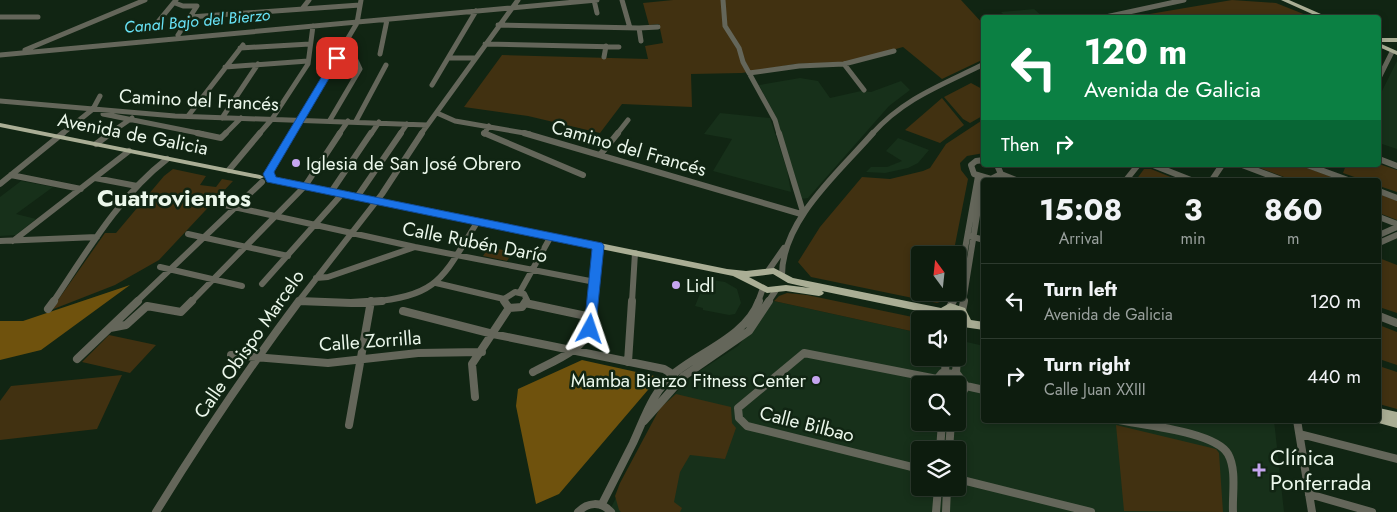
<!DOCTYPE html>
<meta charset="utf-8">
<style>
:root{--surface:#0d1c0e;--page:#1b291c;--text:#f1f3f6;--muted:#9aa19e;--line:#2d3a2e}
body{margin:0;font-family:Jost,sans-serif;background:var(--page);color:var(--text);height:100vh;display:flex;flex-direction:column;font-size:19px;white-space:nowrap}
*{box-sizing:border-box;margin:0}
p{font-size:16px;color:var(--muted)}
.icon{flex:none;width:28px;height:28px;fill:none;stroke:currentColor;stroke-width:2;stroke-linecap:round;stroke-linejoin:round}
.map{position:relative;flex:1;overflow:hidden}
.panel{position:absolute;left:981px;top:178px;width:400px;height:245px;display:flex;flex-direction:column;background:var(--surface);border-radius:5px;box-shadow:0 2px 8px #0003,0 0 0 1px var(--line)}
.panel>*{flex:none}
.banner{position:absolute;left:981px;top:15px;width:400px;height:152px;border-radius:5px;box-shadow:0 2px 8px #0003,0 0 0 1px var(--line);background:#0b8043;color:#fff;overflow:hidden}
.needle{width:32px;rotate:345deg}
.fabs{position:absolute;left:911px;top:246px;display:grid;gap:10px}
.fabs a{display:grid;place-items:center;width:55px;height:55px;border-radius:5px;background:var(--surface);box-shadow:0 2px 8px #0003,0 0 0 1px var(--line);font-size:25px}
.pin{position:absolute;display:grid;place-items:center;width:42px;height:42px;color:#fff;margin:-21px;border-radius:10px;box-shadow:0 2px 8px #0006}
.me{position:absolute;width:55px;margin:-28px;rotate:5deg;stroke-linejoin:round;filter:drop-shadow(0 0 4px #0008)}
.turn{display:flex;align-items:center;gap:18px;height:105px;padding:0 20px;font-size:22px}
.turn .icon{width:65px;height:65px;stroke-width:2.5}
.turn b{display:block;font-size:35px;line-height:42px}
.then{display:flex;align-items:center;height:48px;padding:0 20px;background:#0003;gap:10px;font-size:19px}
.eta{display:flex;justify-content:space-evenly;align-items:center;height:85px;text-align:center}
.eta b{font-size:30px;font-weight:700;line-height:35px}
ul{padding:0;list-style:none}
li{display:flex;align-items:center;gap:15px;height:75px;padding:0 20px;border-top:1px solid var(--line)}
li div{flex:1}
li b{display:block;font-size:19px}
li em{font-style:normal}
.map>svg:first-child{display:block}
.built{fill:#17301a;fill-rule:evenodd}
.green{fill:#413111}
.forest{fill:#6f520d}
.lines{fill:none;stroke-linecap:round;stroke-linejoin:round}
.minor-far2{stroke:#64665a;stroke-width:5}
.minor-far1{stroke:#64665a;stroke-width:6}
.minor{stroke:#64665a;stroke-width:8}
.major{fill:#aaae95;fill-rule:evenodd}
.route{fill:#1a73e8;stroke:#114b97}
.poi-dot{fill:#c6a6f0;stroke:#112513;stroke-width:2}
.labels{text-anchor:middle;dominant-baseline:central;stroke-width:5;stroke-linejoin:round;paint-order:stroke}
.far-water-label{font-size:16px;font-style:italic;fill:#68e3f7;stroke:#112513}
.street-label{font-size:19px;fill:#ebf7eb;stroke:#112513}
.poi-label{font-size:19px;fill:#ebf7eb;stroke:#112513;text-anchor:start}
.near-poi-label{font-size:22px;fill:#ebf7eb;stroke:#112513;text-anchor:start}
.district-label{font-size:24px;font-weight:bold;fill:#ebf7eb;stroke:#112513}
</style>
<div class="map">
<svg width="1397" height="512" viewBox="0 0 1397 512">
<rect width="100%" height="100%" fill="#112513"/>
<!-- built -->
<path class="built" d="M1034,9L1043,17H1006L1001,12Z
M1397,61V149L1379,143V97Z
M800,78L818,81L830,98L861,91L871,92L901,81L910,90L889,106L808,198L801,199L776,117L759,85Z
M720,113L770,118L787,170L791,192L713,171L732,139L704,134Z
M898,138L929,150L918,163L908,168L885,173L866,172L871,167H887L902,161L886,151Z
M21,181L53,187L16,214L36,219L16,235L0,236V197Z
M706,279L725,282L737,289L741,303L735,314L729,315L703,310V308L695,306Z
M774,301L920,333V358H958V340L984,346V420H1274L1284,512H609L660,408L695,374L738,346ZM920,385H958V422H920ZM920,450H958V488H920Z"/>
<!-- green -->
<path class="green" d="M673,0H961L984,25V59L942,79L903,47L850,62L795,64L742,73L691,74L692,107L622,104L600,133L528,116L464,107L502,55L648,59L645,46L663,43L659,24L649,25L643,3Z
M1232,0L1276,3L1311,17H1132Z
M971,83L984,90V115L970,123L963,119L944,97Z
M942,98L964,125L940,143L905,130Z
M984,119V153L967,156L960,163L961,170L968,179L953,255H920V292L945,293L943,301L937,303L811,277L798,262L820,227L862,177L890,179L923,171L930,168L946,144Z
M1379,164L1397,170V192L1379,186V180H1363L1343,173L1346,165Z
M1252,165H1299L1340,180H1292Z
M173,169L206,176L200,185L216,187L222,179L233,181L159,260L115,285L51,310L105,233H116L164,176Z
M1144,169H1151L1178,180H1136Z
M1379,194L1397,201V220L1379,213Z
M489,247L513,252L507,261L483,256Z
M1379,258L1397,265V313L1379,307Z
M787,293L807,295L927,320H920V333L774,301L779,296Z
M1379,325L1397,332V365L1379,359Z
M109,335L156,345L130,373L82,362Z
M1379,366L1397,372V409L1379,404Z
M122,375L97,429L0,440V401L11,386Z
M676,394L731,407L732,423L736,428L725,459L690,455L680,472L674,502L682,508L680,512H621L619,510L615,496L620,483L660,408Z
M1116,425L1216,449L1219,453L1223,512L1124,511Z"/>
<!-- forest -->
<path class="forest" d="M130,285L41,350L0,360V321H23Z
M582,360L659,377L559,494L536,504L516,406L518,389Z"/>
<g class="lines">
<!-- minor-far2 -->
<path class="minor-far2" d="M594,0L597,13
M622,0L630,28
M723,0L725,26L739,48L743,62L775,120L779,134
M175,3L183,6H197L178,35
M302,9L309,0
M0,17H38
M190,17L360,5
M1101,18L1184,0
M157,23L176,0
M498,25L639,28L641,41
M639,28L658,27
M485,44L619,47
M240,48L310,44
M25,50L145,0
M380,54L387,20
M0,55L597,0
M604,57L606,46
M449,58H475
M325,60L337,58
M844,64L864,90
M225,67L308,61
M749,73L799,66L844,64L894,51
M1379,78L1392,52
M432,85L476,11
M0,101L175,116L427,125
M437,113L455,121L530,134
M103,114L203,134
M188,116L243,45
M222,118L258,64
M330,120L360,69L350,47L345,46
M356,121L386,65
M62,134L93,109L100,96
M109,134L132,118
M225,134L241,118
M259,134L272,119L308,64L313,26
M291,134L357,23L361,0
M339,134L348,121
M371,134L379,122
M400,134L407,124
M421,134L518,0
M484,134L489,126
M617,134L628,120
M872,134C904,98 942,85 984,64"/>
<!-- minor-far1 -->
<path class="minor-far1" d="M197,133L221,138L226,133
M484,133L583,175
M524,133L801,214
M779,133L803,212
M96,144L111,133
M600,155L618,133
M1379,159L1397,166
M984,160L976,161L971,165L974,174L991,179L1001,174
M997,165L1001,174
M1153,165L1191,180
M1242,165L1282,180
M1307,165L1348,180
M229,170L260,133
M268,174L292,133
M1001,174L1016,180
M11,175L81,189
M95,178L137,186
M1126,180L1138,165
M1212,180L1222,165
M0,184L63,133
M1379,191L1397,198
M331,192L371,133
M357,197L401,133
M216,203L415,247L595,282
M1379,217L1397,224
M188,234L288,256
M1379,235L1397,227
M970,236L984,240
M0,241L97,237
M13,241L129,151
M1379,243L1397,235
M160,267L242,286
M768,271L784,248
M782,275C782,220 839,172 873,133
M316,278L328,277L415,247
M436,283L504,299
M262,284L342,194
M958,288L978,176
M520,292L551,236
M299,301L313,302
M53,302C86,253 119,196 167,159
M136,302L262,182
M191,302L305,186L340,133
M298,302L382,194L422,133
M370,302C441,296 443,276 478,221
M505,302L504,299L515,292L524,294L527,300L526,302
M593,302L598,246
M632,302L635,253
M758,302L763,288
M768,302L776,290
M952,302L957,292
M963,302L983,178"/>
<!-- minor -->
<path class="minor" d="M299,301L351,303L382,301
M504,301L509,308L522,307L526,301
M525,303L591,317
M950,307L953,301
M48,309L54,301
M403,311L493,334L664,369L674,375
M962,311L964,301
M1379,316L1397,323
M110,328L126,325L147,306L181,312L192,301
M958,348L959,325
M231,355L328,363L418,353L482,352
M77,359L138,301
M628,362L632,301
M533,372C551,362 583,351 590,329C593,321 592,310 593,301
M945,372L946,358
M956,373L957,358
M938,385L937,379L942,373L957,374L966,386L963,392L958,394
M966,386L984,390
M475,397L472,364L509,308
M1119,420C1143,425 1216,432 1228,454C1237,470 1232,495 1233,512
M1297,420L1312,512
M644,421L684,376L749,331L769,301
M349,425L371,301
M1300,434L1397,459
M940,450L942,422
M949,450L951,422
M920,469L747,426L739,418L738,408L804,353L937,379
M958,479L1091,512
M1309,494L1372,512
M602,504C612,484 623,463 633,443C645,417 653,390 676,372C702,351 747,335 759,301
M156,512C201,439 248,369 299,301
M578,512C588,502 601,501 611,512
M936,512L938,488
M946,512L947,488"/>
<!-- major -->
<path class="major" d="M1281,0H1289L1330,18H1321Z
M1379,38H1397V42H1379Z
M1379,43L1397,51V55L1379,47Z
M0,123L260,175L264,177L260,179L0,127Z
M271,176L727,269L746,271L774,268L793,278L941,308L950,303L965,308L971,320L984,322V330L963,327L958,329V321L961,319L958,313L951,311L942,316L822,291L824,293L822,295L819,296L786,291L767,293L733,276L268,181L267,179ZM773,274L788,283L810,288L786,285L768,287L749,277Z
M1379,408L1397,412V428L1375,422L1374,420H1379Z"/>
</g>
<!-- route -->
<path class="route" d="M337,55L341,58L274,172L276,177L602,243L604,246L595,333H586L584,329L592,249L267,182L263,174L333,58Z"/>
<!-- markers -->
<g class="poi-dot">
<circle cx="296" cy="163" r="5"/>
<circle cx="676" cy="285" r="5"/>
<circle cx="816" cy="380" r="5"/>
<path d="M1256.5 462.5h5v5h5v5h-5v5h-5v-5h-5v-5h5z"/>
</g>
<g class="labels">
<!-- far-water labels -->
<g class="far-water-label">
<text transform="translate(197 21) rotate(-5)">Canal Bajo del Bierzo</text>
</g>
<!-- street labels -->
<g class="street-label">
<text transform="translate(199 100) rotate(3)">Camino del Francés</text>
<text transform="translate(133 134) rotate(11)">Avenida de Galicia</text>
<text transform="translate(629 148) rotate(16)">Camino del Francés</text>
<text transform="translate(475 242) rotate(11)">Calle Rubén Darío</text>
<text transform="translate(370 341) rotate(-4)">Calle Zorrilla</text>
<text transform="translate(249 344) rotate(-55)">Calle Obispo Marcelo</text>
<text transform="translate(807 424) rotate(14)">Calle Bilbao</text>
</g>
<!-- poi labels -->
<g class="poi-label">
<text x="306" y="163">Iglesia de San José Obrero</text>
<text x="686" y="285">Lidl</text>
<text x="806" y="380" text-anchor="end">Mamba Bierzo Fitness Center</text>
</g>
<!-- near-poi labels -->
<g class="near-poi-label">
<text x="1270" y="457">Clínica<tspan x="1270" dy="25">Ponferrada</tspan></text>
</g>
<!-- district labels -->
<g class="district-label">
<text x="174" y="197">Cuatrovientos</text>
</g>
</g>
</svg>
<div class="fabs">
<a><svg class="needle" viewBox="-14 -14 28 28"><path d="M0-13l5 13h-10z" fill="#e53935"/><path d="M0 13l5-13h-10z" fill="#9aa19e"/></svg></a>
<a><svg class="icon" aria-label="sound" viewBox="0 0 24 24"><path d="M4 9h4l5-4v14l-5-4H4zM17 9q2 3 0 6"/></svg></a>
<a><svg class="icon" aria-label="search" viewBox="0 0 24 24"><circle cx="10" cy="10" r="6"/><path d="M15 15l6 6"/></svg></a>
<a><svg class="icon" aria-label="layers" viewBox="0 0 24 24"><path d="M12 4l9 5-9 5-9-5zM3 14l9 5 9-5"/></svg></a>
</div>
<div class="pin" style="left:337px;top:58px;background:#d93025"><svg class="icon" aria-label="arrive" viewBox="0 0 24 24"><path d="M6 21V4h12l-3 4 3 4H6"/></svg></div>
<svg class="me" style="left:590px;top:329px" viewBox="-20 -20 40 40"><path d="M0-17L14 15 0 8-14 15z" fill="#1a73e8" stroke="#fff" stroke-width="4"/></svg>
<div class="banner">
<div class="turn"><svg class="icon" aria-label="left" viewBox="0 0 24 24"><path d="M17 20v-9H6M10 6l-5 5 5 5"/></svg><div><b>120 m</b>Avenida de Galicia</div></div>
<div class="then">Then<svg class="icon" aria-label="right" viewBox="0 0 24 24"><path d="M7 20v-9h11M14 6l5 5-5 5"/></svg></div>
</div>
<section class="panel">
<div class="eta">
<div><b>15:08</b><p>Arrival</p></div>
<div><b>3</b><p>min</p></div>
<div><b>860</b><p>m</p></div>
</div>
<ul>
<li><svg class="icon" aria-label="left" viewBox="0 0 24 24"><path d="M17 20v-9H6M10 6l-5 5 5 5"/></svg><div><b>Turn left</b><p>Avenida de Galicia</p></div><em>120 m</em></li>
<li><svg class="icon" aria-label="right" viewBox="0 0 24 24"><path d="M7 20v-9h11M14 6l5 5-5 5"/></svg><div><b>Turn right</b><p>Calle Juan XXIII</p></div><em>440 m</em></li>
</ul>
</section>
</div>
